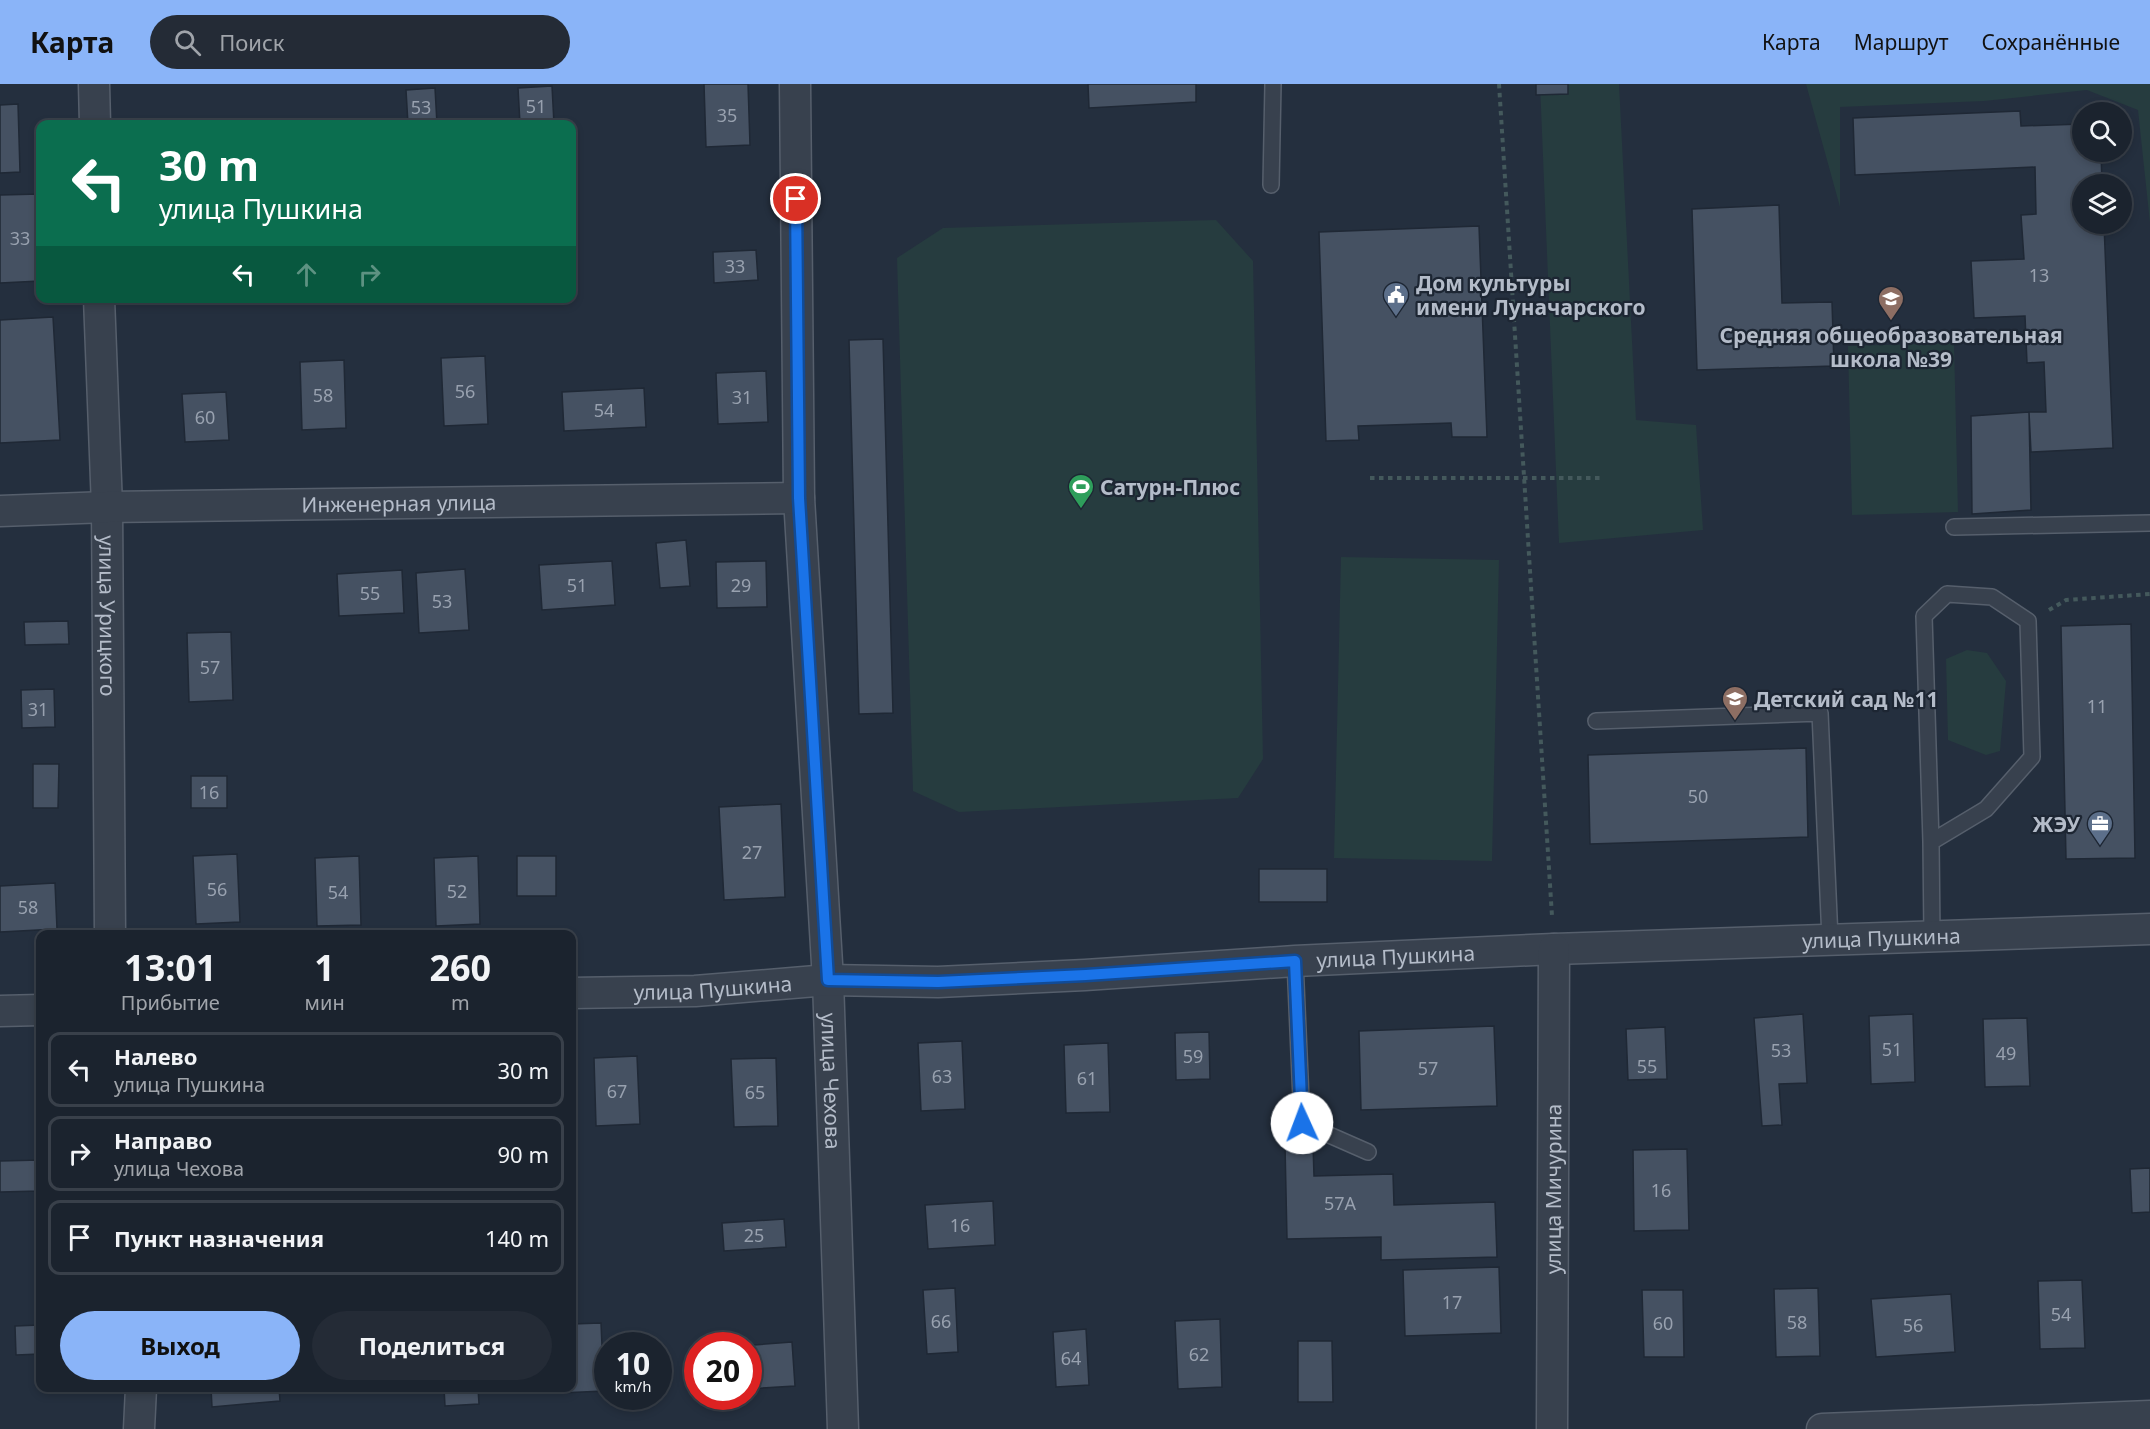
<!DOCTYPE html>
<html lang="ru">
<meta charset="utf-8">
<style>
:root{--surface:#1b232e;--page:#242b36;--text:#f1f3f6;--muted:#a0a4aa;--line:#39404a;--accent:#8ab4f8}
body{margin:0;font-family:"Noto Sans",sans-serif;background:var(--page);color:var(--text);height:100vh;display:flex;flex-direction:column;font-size:22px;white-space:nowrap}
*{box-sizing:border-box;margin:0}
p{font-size:20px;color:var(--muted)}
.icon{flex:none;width:33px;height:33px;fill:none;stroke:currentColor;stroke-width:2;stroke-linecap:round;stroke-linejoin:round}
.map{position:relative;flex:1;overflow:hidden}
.side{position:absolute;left:36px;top:846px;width:540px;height:462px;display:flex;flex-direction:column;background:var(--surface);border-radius:12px;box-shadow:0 3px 9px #0003,0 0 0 2px var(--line)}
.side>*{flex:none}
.banner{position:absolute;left:36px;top:36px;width:540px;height:183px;border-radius:12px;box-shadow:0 3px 9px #0003,0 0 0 2px var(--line);background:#0b6e4f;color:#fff;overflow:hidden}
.tools{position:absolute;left:2072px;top:18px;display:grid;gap:12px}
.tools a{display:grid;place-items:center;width:60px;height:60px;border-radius:50%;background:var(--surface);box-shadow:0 3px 9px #0003,0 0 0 2px var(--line);font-size:30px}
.speed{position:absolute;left:594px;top:1248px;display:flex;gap:12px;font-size:30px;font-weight:700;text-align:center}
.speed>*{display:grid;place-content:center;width:78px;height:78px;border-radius:50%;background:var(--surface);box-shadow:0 3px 9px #0003,0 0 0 2px var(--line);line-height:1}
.speed small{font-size:15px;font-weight:400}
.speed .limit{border:9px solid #d22;background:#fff;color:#111}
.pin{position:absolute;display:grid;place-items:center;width:51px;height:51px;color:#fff;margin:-26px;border:3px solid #fff;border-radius:50%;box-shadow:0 2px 6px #0007}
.me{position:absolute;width:66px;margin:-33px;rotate:358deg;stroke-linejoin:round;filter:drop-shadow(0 0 4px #0008)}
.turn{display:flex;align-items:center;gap:21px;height:126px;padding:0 24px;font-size:27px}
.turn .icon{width:78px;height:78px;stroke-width:2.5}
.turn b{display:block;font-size:42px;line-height:51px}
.lanes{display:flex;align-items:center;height:57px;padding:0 24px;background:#0003;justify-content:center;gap:30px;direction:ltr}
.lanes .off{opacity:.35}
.eta{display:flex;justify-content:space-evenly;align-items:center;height:102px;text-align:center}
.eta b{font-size:36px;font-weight:700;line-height:42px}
.cta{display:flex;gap:12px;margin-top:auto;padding:12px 24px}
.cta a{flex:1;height:69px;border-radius:36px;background:var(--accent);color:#111;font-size:24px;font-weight:700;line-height:69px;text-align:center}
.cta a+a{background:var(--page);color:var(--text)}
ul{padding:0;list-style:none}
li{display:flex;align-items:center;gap:18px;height:75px;margin:0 12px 9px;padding:0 12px;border:3px solid var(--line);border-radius:12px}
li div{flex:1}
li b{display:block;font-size:22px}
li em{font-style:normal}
header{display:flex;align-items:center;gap:36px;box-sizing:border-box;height:84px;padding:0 30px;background:var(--accent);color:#111}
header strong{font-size:28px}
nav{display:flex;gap:33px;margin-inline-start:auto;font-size:21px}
.search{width:420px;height:54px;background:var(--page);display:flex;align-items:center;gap:15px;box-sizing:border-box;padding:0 21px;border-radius:33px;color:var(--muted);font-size:22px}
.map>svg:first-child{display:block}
.green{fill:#263c3f}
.building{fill:#455162;stroke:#1f2835;stroke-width:1.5}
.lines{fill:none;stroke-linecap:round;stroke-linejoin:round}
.service-casing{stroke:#565f6c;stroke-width:18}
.minor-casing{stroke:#565f6c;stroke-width:33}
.path{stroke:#44595c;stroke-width:4;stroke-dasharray:4.5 4.5;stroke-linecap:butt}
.service{stroke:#38414e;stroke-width:15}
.minor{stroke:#38414e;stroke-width:30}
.route-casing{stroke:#114b97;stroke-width:15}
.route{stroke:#1a73e8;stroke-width:10}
.labels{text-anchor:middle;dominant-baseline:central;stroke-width:4.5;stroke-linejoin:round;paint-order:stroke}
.number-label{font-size:18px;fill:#98a1af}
.poi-label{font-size:21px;font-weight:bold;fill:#b4bcc9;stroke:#1d2633;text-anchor:start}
.street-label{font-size:21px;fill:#b4bcc9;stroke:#1d2633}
</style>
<header>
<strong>Карта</strong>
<div class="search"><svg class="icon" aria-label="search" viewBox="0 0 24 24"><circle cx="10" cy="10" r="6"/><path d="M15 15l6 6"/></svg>Поиск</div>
<nav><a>Карта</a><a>Маршрут</a><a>Сохранённые</a></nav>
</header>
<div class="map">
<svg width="2150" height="1345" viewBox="0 0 2150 1345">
<rect width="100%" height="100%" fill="#242f3e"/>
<!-- green -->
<path class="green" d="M1540,0H1619L1636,336L1696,341L1703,446L1559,459Z
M1806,0H2150V139L2138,26L2087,6L1984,17L1840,23V123Z
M1216,136L1253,177L1263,675L1238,714L959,728L913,707L897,174L943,144Z
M1954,259L1958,428L1852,431L1848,262Z
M1341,473L1499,476L1492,777L1334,774Z
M1967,566L1987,569L2006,597L2000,667L1986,671L1948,656L1946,575Z"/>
<!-- building -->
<path class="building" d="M704,0H748L750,61L706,63Z
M1088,0H1196V18L1089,24Z
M1536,0H1568V10L1536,11Z
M552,2L554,40H520L518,4Z
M435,4L437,40H408L406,6Z
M18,20L20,88L0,89V21Z
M2020,27L2021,42L2082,40V68H2101L2102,100H2082V140H2104L2113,364L2031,368L2029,328H2046L2044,278L2027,279L2025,232L1974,234L1971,177L2024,175L2021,131L2036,130L2035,83L1855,91L1853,34Z
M40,110V197L0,199V111Z
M1779,121L1782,219L1832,218L1834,282L1697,286L1692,125Z
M1479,142L1487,353H1452L1451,339L1358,342L1359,356L1326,357L1319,148Z
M756,166L758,196L714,199L713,168Z
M53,233L60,356L0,359V236Z
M883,255L893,629L859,630L849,256Z
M485,272L488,340L444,342L441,274Z
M344,276L346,344L302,346L300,278Z
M766,287L768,338L718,340L716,289Z
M644,304L646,343L564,347L562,308Z
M226,308L229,356L185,358L182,310Z
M2029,328L2031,426L1972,430L1971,332Z
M686,456L690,502L660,504L656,459Z
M612,477L615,521L542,526L539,481Z
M766,477L767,523L717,524L716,478Z
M465,485L469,546L419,549L416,489Z
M402,486L404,529L339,532L337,490Z
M68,537L69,560L25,561L24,538Z
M2131,540L2135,774L2066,775L2061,542Z
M231,548L233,616L189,618L187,549Z
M54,605L55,643L22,644L21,606Z
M1806,664L1808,753L1590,760L1588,671Z
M33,680H59L58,724H33Z
M191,692H227V724H191Z
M781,720L785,813L724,816L719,723Z
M237,770L240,838L196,840L193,772Z
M359,772L361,841L317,842L315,774Z
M478,772L480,840L436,842L434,774Z
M517,772H556V812H517Z
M1259,785H1327V818H1259Z
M55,799L57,845L0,848V802Z
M1803,930L1807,999L1779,1000L1782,1041L1762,1042L1754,934Z
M1913,930L1915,998L1871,1000L1869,932Z
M2027,934L2030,1002L1985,1003L1983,935Z
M1494,942L1497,1022L1361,1026L1359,947Z
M1665,943L1667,995L1628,996L1626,945Z
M1209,948L1210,995L1176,996L1175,949Z
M962,957L965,1025L921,1027L918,959Z
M1108,959L1110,1028L1066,1029L1064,961Z
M637,972L640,1040L596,1042L594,974Z
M776,974L778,1042L734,1043L731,975Z
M38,978H40V1048H39Z
M1313,1060L1314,1092L1393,1090L1394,1121L1495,1118L1497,1173L1381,1176V1153L1287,1155L1285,1061Z
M1687,1065L1689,1146L1634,1147L1633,1066Z
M40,1076V1107L0,1108V1077Z
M2150,1084V1128L2132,1129L2130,1085Z
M993,1117L995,1161L928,1165L925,1121Z
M784,1135L786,1163L724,1167L722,1139Z
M1499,1183L1501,1249L1405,1252L1403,1186Z
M2082,1196L2085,1264L2040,1265L2038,1197Z
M955,1204L958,1268L927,1270L923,1206Z
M1818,1204L1820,1272L1776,1273L1774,1205Z
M1642,1206H1683L1684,1273H1644Z
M1951,1210L1955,1268L1876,1273L1871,1215Z
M1220,1235L1222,1303L1178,1305L1175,1237Z
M601,1239L604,1307L560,1309V1304H572V1240Z
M40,1241V1270L16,1271L15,1242Z
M1086,1245L1089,1301L1056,1303L1053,1248Z
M1298,1257H1332L1333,1318H1298Z
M792,1258L795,1302L748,1305V1262H740Z
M211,1304H279L280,1317L212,1323Z
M444,1304H478L479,1320L445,1322Z"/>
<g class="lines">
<defs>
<path id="service" d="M1271,101L1273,0
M1954,443L2150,439
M1596,637L1820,629L1830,855
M1931,758L1924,532L1947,510L1992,513L2028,537L2032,673L1986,725L1931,758L1932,853
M1295,877L1302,1039L1368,1068"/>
<g id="minor">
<path d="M94,0L95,40"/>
<path id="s1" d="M795,0L799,414L828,896L843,1345"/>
<path id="s2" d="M99,214L107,423L110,850"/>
<path id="s3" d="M0,427L107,423L799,414"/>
<path id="s4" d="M572,909L695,907L828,896L938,898L1085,891L1295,877L1554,865L2150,845"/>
<path d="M0,927L40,926"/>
<path d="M139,1345L141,1304"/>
<path id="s5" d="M1552,1345L1554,865"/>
<path d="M1822,1345L2150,1332"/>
</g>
</defs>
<!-- service casing -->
<use href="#service" class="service-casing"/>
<!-- minor casing -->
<use href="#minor" class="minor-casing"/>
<!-- path -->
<path class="path" d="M1499,0L1552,832
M1370,394H1601
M2049,526L2066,516L2150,510"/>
<!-- service -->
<use href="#service" class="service"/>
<!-- minor -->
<use href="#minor" class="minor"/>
</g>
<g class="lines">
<defs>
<path id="route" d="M796,115L799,414L828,896L938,898L1086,891L1295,877L1302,1039"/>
</defs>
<!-- route casing -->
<use href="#route" class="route-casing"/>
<!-- route -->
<use href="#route" class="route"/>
</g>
<!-- icons -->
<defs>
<symbol id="civic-pin" viewBox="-11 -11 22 30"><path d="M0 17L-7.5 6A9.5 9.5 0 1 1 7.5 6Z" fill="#5c6f8a" stroke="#1d2633"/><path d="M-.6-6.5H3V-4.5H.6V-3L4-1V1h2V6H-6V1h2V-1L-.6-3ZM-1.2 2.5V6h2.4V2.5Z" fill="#fff"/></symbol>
<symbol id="school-pin" viewBox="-11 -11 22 30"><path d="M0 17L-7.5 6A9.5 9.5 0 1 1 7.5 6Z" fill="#8d6e63" stroke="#1d2633"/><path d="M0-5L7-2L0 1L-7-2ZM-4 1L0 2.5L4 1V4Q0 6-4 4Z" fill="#fff"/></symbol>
<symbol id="stadium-pin" viewBox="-11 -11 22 30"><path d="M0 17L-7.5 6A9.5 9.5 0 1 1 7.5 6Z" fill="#2e9e5b" stroke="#1d2633"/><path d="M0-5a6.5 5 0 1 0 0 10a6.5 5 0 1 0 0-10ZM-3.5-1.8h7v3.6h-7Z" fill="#fff"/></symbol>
<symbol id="office-pin" viewBox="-11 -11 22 30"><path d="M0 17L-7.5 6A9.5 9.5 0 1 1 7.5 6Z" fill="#5c6f8a" stroke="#1d2633"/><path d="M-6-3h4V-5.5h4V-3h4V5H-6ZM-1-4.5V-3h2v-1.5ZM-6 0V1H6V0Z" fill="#fff"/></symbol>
</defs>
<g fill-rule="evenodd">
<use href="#civic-pin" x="1381" y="196" width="30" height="40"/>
<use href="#school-pin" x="1876" y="200" width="30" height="40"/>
<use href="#stadium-pin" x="1066" y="388" width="30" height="40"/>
<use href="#school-pin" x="1720" y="600" width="30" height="40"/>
<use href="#office-pin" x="2085" y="725" width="30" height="40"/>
</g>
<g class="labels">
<!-- number labels -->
<g class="number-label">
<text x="536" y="22">51</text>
<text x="421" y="23">53</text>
<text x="727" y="31">35</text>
<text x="20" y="154">33</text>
<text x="735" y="182">33</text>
<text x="2039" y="191">13</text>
<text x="465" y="307">56</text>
<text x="323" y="311">58</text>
<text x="742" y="313">31</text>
<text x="604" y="326">54</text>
<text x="205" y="333">60</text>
<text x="577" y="501">51</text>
<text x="741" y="501">29</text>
<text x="370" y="509">55</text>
<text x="442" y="517">53</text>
<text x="210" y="583">57</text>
<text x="2097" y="622">11</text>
<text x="38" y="625">31</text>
<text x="209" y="708">16</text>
<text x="1698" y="712">50</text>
<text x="752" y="768">27</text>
<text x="217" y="805">56</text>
<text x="457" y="807">52</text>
<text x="338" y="808">54</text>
<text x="28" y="823">58</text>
<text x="1892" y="965">51</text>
<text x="1781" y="966">53</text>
<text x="2006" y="969">49</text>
<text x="1193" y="972">59</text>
<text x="1647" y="982">55</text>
<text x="1428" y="984">57</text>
<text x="942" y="992">63</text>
<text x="1087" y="994">61</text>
<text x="617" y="1007">67</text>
<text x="755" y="1008">65</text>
<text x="1661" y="1106">16</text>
<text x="1340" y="1119">57А</text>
<text x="960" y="1141">16</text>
<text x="754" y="1151">25</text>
<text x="1452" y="1218">17</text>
<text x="2061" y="1230">54</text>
<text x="941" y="1237">66</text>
<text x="1797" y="1238">58</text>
<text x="1663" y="1239">60</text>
<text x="1913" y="1241">56</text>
<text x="1199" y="1270">62</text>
<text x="1071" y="1274">64</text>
</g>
<!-- poi labels -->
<g class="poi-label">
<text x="1416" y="199">Дом культуры<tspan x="1416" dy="24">имени Луначарского</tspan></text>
<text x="1891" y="251" text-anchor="middle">Средняя общеобразовательная<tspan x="1891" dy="24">школа №39</tspan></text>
<text x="1100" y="403">Сатурн-Плюс</text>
<text x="1754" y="615">Детский сад №11</text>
<text x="2080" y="740" text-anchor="end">ЖЭУ</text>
</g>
<!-- street labels -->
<g class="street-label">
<text stroke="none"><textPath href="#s3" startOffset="399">Инженерная улица</textPath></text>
<text stroke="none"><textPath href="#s2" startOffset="318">улица Урицкого</textPath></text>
<text stroke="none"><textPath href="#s4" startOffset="1311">улица Пушкина</textPath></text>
<text stroke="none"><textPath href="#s4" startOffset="825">улица Пушкина</textPath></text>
<text stroke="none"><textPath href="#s4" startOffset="141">улица Пушкина</textPath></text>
<text stroke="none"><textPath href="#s1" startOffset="998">улица Чехова</textPath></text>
<text stroke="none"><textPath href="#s5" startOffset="240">улица Мичурина</textPath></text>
</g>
</g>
</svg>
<div class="tools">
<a><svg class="icon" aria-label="search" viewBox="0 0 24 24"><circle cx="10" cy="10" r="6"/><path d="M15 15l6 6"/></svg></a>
<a><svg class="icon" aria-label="layers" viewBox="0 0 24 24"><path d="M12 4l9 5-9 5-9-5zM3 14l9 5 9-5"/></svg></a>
</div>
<div class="speed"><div>10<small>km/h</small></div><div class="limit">20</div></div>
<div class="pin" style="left:796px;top:115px;background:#d93025"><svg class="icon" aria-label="arrive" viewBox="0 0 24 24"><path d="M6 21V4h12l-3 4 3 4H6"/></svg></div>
<svg class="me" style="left:1302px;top:1039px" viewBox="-20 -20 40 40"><circle r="19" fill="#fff"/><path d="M0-13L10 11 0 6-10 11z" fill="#1a73e8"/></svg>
<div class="banner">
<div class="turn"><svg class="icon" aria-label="left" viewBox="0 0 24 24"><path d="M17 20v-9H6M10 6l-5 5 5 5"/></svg><div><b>30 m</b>улица Пушкина</div></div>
<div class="lanes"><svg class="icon" aria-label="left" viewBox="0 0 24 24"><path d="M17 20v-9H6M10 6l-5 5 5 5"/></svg><svg class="icon off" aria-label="ahead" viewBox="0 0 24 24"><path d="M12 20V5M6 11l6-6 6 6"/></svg><svg class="icon off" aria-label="right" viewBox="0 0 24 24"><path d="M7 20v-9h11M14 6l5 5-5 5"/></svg></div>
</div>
<section class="side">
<div class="eta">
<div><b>13:01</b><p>Прибытие</p></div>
<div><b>1</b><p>мин</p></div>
<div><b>260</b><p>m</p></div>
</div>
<ul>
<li><svg class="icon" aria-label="left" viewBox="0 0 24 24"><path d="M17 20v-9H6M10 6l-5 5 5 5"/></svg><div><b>Налево</b><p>улица Пушкина</p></div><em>30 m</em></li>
<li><svg class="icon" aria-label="right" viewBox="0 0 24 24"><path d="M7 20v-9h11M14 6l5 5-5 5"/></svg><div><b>Направо</b><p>улица Чехова</p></div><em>90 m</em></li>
<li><svg class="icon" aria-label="arrive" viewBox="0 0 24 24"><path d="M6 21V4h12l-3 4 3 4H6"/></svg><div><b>Пункт назначения</b></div><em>140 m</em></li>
</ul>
<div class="cta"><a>Выход</a><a>Поделиться</a></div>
</section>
</div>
